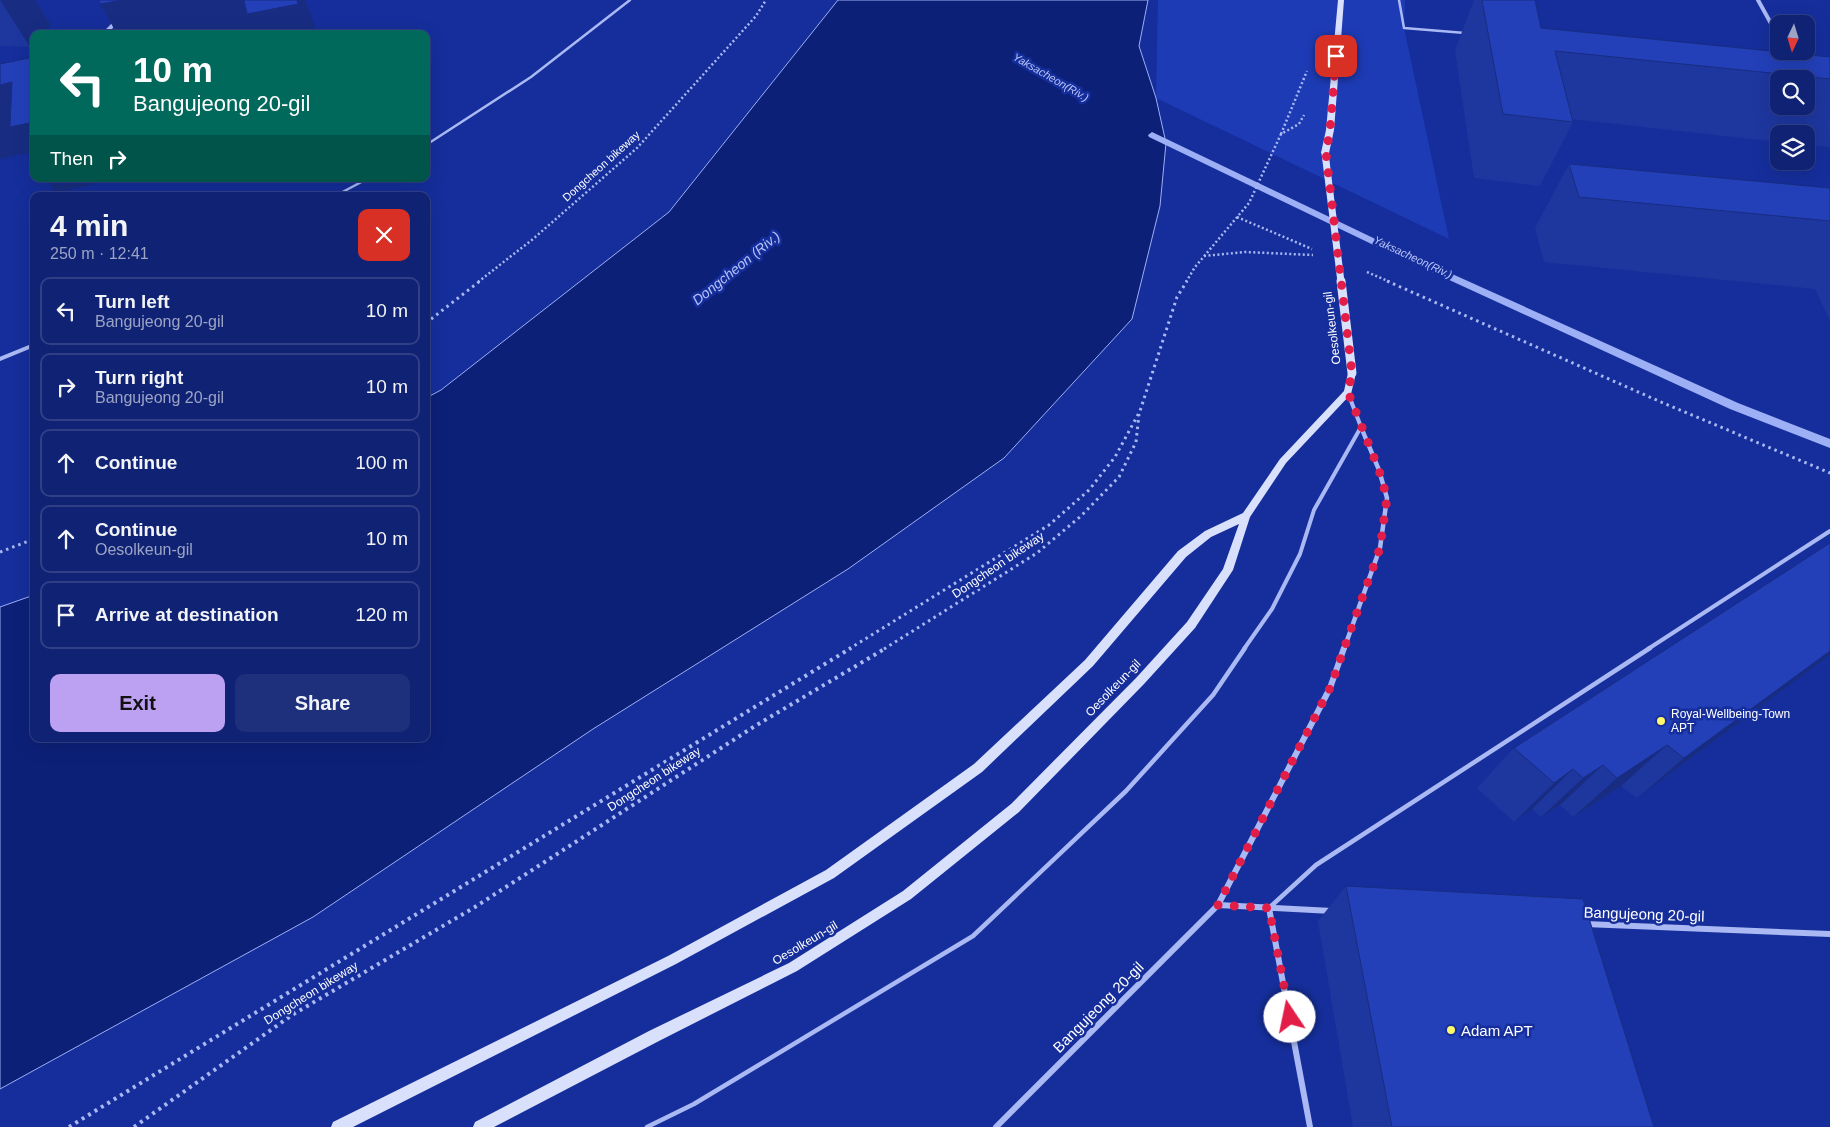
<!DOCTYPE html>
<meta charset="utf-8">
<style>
:root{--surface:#102274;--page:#1e2f7c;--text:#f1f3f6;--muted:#9ca4c5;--line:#303f86;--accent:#bca0f2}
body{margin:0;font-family:Helvetica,sans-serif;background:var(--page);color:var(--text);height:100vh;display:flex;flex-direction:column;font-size:19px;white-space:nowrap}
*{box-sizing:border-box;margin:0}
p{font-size:16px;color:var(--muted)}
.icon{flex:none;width:28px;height:28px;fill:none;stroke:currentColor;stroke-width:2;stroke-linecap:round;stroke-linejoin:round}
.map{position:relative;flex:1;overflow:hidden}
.sheet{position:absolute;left:30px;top:192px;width:400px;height:550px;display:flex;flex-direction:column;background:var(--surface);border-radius:10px;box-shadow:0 5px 20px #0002,0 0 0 1px var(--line)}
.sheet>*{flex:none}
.banner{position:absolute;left:30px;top:30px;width:400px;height:152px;border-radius:10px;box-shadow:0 5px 20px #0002,0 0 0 1px var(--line);background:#00695c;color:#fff;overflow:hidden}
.needle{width:32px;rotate:184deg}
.buttons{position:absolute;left:1770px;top:15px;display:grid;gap:10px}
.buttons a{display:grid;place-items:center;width:45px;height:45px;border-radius:10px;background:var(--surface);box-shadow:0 5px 20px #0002,0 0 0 1px var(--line);font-size:25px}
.pin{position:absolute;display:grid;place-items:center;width:42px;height:42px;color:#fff;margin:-21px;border-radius:10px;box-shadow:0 2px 8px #0006}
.me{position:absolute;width:55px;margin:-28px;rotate:349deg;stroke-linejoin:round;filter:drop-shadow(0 0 4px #0008)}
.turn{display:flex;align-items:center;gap:18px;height:105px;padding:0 20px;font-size:22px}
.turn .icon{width:65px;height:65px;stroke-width:2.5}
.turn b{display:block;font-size:35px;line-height:42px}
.then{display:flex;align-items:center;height:48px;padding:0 20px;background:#0003;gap:10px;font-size:19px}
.round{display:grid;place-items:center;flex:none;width:52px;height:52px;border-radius:10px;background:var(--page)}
.headline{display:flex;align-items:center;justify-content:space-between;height:85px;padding:0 20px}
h1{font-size:30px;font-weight:700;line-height:38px}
.action{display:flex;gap:10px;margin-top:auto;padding:10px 20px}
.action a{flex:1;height:58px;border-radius:10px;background:var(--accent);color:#111;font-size:20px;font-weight:700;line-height:58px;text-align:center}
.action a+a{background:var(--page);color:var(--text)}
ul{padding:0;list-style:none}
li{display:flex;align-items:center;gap:15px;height:68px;margin:0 10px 8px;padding:0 10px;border:2px solid var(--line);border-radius:10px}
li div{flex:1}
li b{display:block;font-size:19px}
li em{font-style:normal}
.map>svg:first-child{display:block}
.green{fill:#1d3bb5}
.water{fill:#0d2078;stroke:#9daff5}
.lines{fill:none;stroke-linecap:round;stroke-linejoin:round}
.stream{fill:#9daff5;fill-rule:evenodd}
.path-far2{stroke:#aab9f3;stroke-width:2.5;stroke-dasharray:2 2.5;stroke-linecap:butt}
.path-far1{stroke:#aab9f3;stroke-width:3;stroke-dasharray:2.5 4;stroke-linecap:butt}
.path{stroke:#aab9f3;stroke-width:4;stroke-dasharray:3 4.5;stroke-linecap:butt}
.lane-far2{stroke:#aab9f3;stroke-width:2.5}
.lane-far1{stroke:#aab9f3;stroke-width:4}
.lane{stroke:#aab9f3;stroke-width:4.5}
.street-far2{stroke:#aab9f3;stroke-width:4}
.street-far1{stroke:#aab9f3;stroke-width:4.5}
.street{stroke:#aab9f3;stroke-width:6}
.secondary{fill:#d9e0fc;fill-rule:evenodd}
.secondary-bridge-far1{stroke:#d9e0fc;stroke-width:7}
.secondary-bridge{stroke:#d9e0fc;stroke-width:9}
.wall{fill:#1e379f;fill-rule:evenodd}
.shaded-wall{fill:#182d82}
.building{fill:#2340b9;stroke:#182d82}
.route{stroke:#e11d48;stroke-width:9;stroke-dasharray:0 16.2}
.poi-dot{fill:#fffa6c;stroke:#152e9b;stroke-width:2}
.labels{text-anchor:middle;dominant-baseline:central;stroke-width:5;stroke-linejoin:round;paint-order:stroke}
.far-water-label{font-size:11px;font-style:italic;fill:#b7c4f9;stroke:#152e9b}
.far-street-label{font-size:11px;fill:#fff;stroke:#152e9b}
.street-label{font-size:12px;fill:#fff;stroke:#152e9b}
.poi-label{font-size:12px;fill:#fff;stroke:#152e9b;text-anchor:start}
.water-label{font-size:14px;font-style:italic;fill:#b7c4f9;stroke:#152e9b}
.near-street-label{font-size:15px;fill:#fff;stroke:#152e9b}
.near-poi-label{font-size:15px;fill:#fff;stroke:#152e9b;text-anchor:start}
</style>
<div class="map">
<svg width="1830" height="1127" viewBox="0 0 1830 1127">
<rect width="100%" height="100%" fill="#152e9b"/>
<!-- green -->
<path class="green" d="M1158,0H1405L1404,28L1449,239L1156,98Z"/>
<!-- water -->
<path class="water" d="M838,0H1148L1139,46L1156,98L1166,143L1160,206L1132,319L1004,458L848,569L593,729L313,917L0,1089V607L34,595V739H426V398L441,390L669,212Z"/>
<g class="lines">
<!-- stream -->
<path class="stream" d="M1152,132L1390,246L1738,403L1830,439V448L1730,409L1384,250L1149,137L1148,135Z"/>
<!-- path-far2 -->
<path class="path-far2" d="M1281,134L1307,71
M1237,217L1312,249
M1204,256L1245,252L1313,255
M1367,272L1390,282
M478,282L533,239L637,148L756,16L766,0
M1186,282L1195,267L1249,203L1281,134L1299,124L1304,115"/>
<!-- path-far1 -->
<path class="path-far1" d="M1387,281L1661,402L1830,473
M426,323L480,281
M0,552L34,539
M849,649L1049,525L1089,490L1115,457L1140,411L1177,297L1187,281
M884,649L1037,553L1081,516L1119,477L1136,442L1139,414"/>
<!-- path -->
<path class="path" d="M69,1127L851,648
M134,1127L292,1015L475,907L755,726L886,648"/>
<!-- lane-far2 -->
<path class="lane-far2" d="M1399,0L1404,28L1465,33
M426,145L531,77L630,0
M335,196L367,179"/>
<!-- lane-far1 -->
<path class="lane-far1" d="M0,359L34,345
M1244,649L1272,609L1300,554L1314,510L1361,427L1348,393
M1648,649L1830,531"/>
<!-- lane -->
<path class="lane" d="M1270,907L1316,865L1650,648
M647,1127L694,1104L973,936L1126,791L1213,695L1245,648"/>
<!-- street-far2 -->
<path class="street-far2" d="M1758,0L1779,38
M104,34L116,22"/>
<!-- street-far1 -->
<path class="street-far1" d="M1344,649L1380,548L1387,498L1379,470L1361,427"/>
<!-- street -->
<path class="street" d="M1218,905L1332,911
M1269,908L1310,1127
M1585,924L1830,934
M996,1127L1218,905L1330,688L1344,648"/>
<!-- secondary -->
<path class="secondary" d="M1338,0H1344L1334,130L1329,153L1325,155L1321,153L1326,130Z
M1352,370L1356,373L1351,394L1286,463L1250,517L1233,570L1195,628L1144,684L1019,812L911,899L797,971L659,1041L494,1127H473L475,1122L649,1031L789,963L903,891L1011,804L1136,678L1187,622L1223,569L1239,524L1211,537L1186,557L1093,666L982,772L834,878L676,964L353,1127H331L333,1122L668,956L826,870L974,764L1085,660L1178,551L1205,531L1243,513L1280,459L1344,391L1348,373Z"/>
<!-- secondary-bridge-far1 -->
<path class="secondary-bridge-far1" d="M1325,153L1341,282"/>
<!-- secondary-bridge -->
<path class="secondary-bridge" d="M1341,281L1352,373"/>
</g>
<!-- wall -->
<path class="wall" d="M0,0H35L51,25L34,34V43L30,47L0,46Z
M1474,0H1535L1541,28L1830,57V147L1806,145V134H1779V142L1572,119L1573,122L1540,186L1474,178L1455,50ZM1779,79H1806V106H1779Z
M1569,164L1830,188V321L1815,289L1544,262L1535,228Z
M1830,655L1637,798L1621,786L1573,817L1560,805L1541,817L1532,809L1514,822L1477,788L1514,748Z
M1346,886L1654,1127H1353L1318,921Z"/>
<!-- shaded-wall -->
<path class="shaded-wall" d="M0,0H35L51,25L43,34H34V43L30,47Z
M123,0H305L311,15L317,34H117L100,4Z
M12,82L34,115V161L28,153L0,159V85Z
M46,179H112V180L56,193Z
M1830,651V655L1637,798L1684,758Z
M1667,745L1621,786L1573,817L1617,778Z
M1603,765L1560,805L1541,817L1583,778Z
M1573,769L1532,809L1514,822L1554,783Z"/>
<!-- building -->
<path class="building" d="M99,0H123L100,4Z
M244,0H297L298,4L247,14Z
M1482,0H1535L1541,28L1830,57V79L1555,51L1573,122L1503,114Z
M34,57V122L10,127L12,82L0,85V64Z
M1569,164L1830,188V221L1579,197Z
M1830,543V651L1684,758L1667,745L1617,778L1603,765L1583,778L1573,769L1554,783L1514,748Z
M1346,886L1583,899L1654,1127H1392Z"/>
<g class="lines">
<!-- route -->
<path class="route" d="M1290,1017L1269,908L1218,905L1330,688L1380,548L1387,498L1379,470L1348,392L1352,373L1326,153L1330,130L1336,56"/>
</g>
<!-- markers -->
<g class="poi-dot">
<circle cx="1661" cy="721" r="5"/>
<circle cx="1451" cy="1030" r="5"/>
</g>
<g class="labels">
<!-- far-water labels -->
<g class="far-water-label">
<text transform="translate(1051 77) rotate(30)">Yaksacheon(Riv.)</text>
<text transform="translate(1413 257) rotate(25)">Yaksacheon(Riv.)</text>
</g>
<!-- far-street labels -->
<g class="far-street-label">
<text transform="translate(601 166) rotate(-42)">Dongcheon bikeway</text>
</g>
<!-- street labels -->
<g class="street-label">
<text transform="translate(1332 328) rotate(-97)">Oesolkeun-gil</text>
<text transform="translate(998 565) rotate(-34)">Dongcheon bikeway</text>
<text transform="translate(1113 688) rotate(-46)">Oesolkeun-gil</text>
<text transform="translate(654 779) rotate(-33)">Dongcheon bikeway</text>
<text transform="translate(805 943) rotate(-31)">Oesolkeun-gil</text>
<text transform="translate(311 993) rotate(-32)">Dongcheon bikeway</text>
</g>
<!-- poi labels -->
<g class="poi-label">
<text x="1671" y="714">Royal-Wellbeing-Town<tspan x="1671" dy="14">APT</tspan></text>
</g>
<!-- water labels -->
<g class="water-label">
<text transform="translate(736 268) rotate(-39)">Dongcheon (Riv.)</text>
</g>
<!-- near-street labels -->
<g class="near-street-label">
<text transform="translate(1644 914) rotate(2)">Bangujeong 20-gil</text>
<text transform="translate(1098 1007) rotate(-45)">Bangujeong 20-gil</text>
</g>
<!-- near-poi labels -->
<g class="near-poi-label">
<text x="1461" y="1030">Adam APT</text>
</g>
</g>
</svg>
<div class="buttons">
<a><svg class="needle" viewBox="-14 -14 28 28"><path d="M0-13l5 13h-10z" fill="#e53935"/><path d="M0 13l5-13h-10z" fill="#9ca4c5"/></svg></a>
<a><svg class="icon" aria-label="search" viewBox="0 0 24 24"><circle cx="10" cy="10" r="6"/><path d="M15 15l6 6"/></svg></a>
<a><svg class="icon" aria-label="layers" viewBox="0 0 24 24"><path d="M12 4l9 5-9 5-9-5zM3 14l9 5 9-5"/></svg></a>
</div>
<div class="pin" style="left:1336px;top:56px;background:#d93025"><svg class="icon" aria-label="arrive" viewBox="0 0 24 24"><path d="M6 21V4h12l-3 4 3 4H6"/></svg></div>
<svg class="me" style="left:1290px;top:1017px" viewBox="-20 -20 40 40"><circle r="19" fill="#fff"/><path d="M0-13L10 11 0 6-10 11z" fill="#e11d48"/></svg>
<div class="banner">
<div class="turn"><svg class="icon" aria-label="left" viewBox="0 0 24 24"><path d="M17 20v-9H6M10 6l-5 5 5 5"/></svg><div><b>10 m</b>Bangujeong 20-gil</div></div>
<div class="then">Then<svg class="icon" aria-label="right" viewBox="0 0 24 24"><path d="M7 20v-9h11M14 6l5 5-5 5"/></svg></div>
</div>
<section class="sheet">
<div class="headline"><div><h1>4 min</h1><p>250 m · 12:41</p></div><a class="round" style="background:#d93025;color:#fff"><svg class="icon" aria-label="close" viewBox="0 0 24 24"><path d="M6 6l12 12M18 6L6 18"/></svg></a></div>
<ul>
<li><svg class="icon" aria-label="left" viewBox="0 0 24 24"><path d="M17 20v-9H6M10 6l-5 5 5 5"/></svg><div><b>Turn left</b><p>Bangujeong 20-gil</p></div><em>10 m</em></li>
<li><svg class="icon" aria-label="right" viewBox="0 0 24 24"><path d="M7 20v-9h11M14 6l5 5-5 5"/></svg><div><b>Turn right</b><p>Bangujeong 20-gil</p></div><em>10 m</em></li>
<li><svg class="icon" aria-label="ahead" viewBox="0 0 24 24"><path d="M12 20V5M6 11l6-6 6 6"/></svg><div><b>Continue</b></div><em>100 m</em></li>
<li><svg class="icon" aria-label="ahead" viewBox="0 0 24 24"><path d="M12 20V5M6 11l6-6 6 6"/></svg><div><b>Continue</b><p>Oesolkeun-gil</p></div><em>10 m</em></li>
<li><svg class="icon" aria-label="arrive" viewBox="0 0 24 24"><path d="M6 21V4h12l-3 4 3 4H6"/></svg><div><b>Arrive at destination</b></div><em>120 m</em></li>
</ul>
<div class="action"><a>Exit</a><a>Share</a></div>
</section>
</div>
